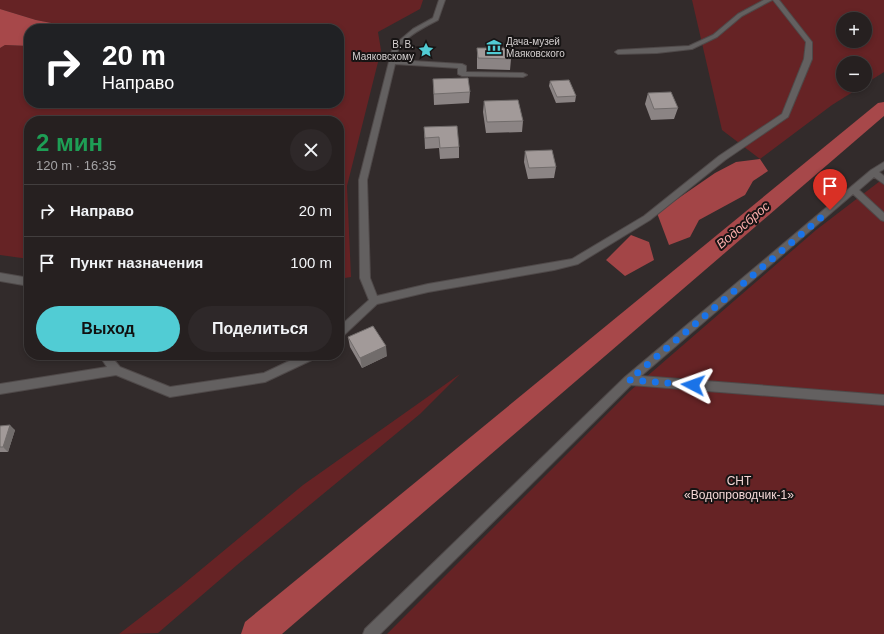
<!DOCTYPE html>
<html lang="ru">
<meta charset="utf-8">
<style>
:root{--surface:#262020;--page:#2e2829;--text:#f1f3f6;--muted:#a4a3a5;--line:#423e3e;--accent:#51ccd4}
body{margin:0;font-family:Helvetica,sans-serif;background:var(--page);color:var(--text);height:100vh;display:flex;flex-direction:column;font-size:15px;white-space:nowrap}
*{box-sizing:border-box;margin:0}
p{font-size:13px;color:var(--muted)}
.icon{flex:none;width:22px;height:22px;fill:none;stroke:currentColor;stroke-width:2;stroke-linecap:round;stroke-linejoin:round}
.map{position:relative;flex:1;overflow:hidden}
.sheet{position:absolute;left:24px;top:116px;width:320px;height:244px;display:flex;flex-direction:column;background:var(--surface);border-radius:16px;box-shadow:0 2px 6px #0003,0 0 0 1px var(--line)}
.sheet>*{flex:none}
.guide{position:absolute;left:24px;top:24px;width:320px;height:84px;border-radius:16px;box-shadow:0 2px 6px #0003,0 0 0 1px var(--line);background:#202124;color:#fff;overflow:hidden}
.tools{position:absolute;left:836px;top:12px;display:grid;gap:8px}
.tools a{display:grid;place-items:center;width:36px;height:36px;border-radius:50%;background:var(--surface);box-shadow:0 2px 6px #0003,0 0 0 1px var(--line);font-size:20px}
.pin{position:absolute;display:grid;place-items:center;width:34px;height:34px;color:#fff;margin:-41px -17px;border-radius:50% 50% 50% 0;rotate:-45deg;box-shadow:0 0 4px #0007}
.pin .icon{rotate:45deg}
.me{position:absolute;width:44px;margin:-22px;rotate:274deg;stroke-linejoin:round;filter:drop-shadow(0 0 3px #0008)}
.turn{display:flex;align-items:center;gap:14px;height:84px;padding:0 12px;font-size:18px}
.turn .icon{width:52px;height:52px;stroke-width:2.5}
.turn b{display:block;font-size:28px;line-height:34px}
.round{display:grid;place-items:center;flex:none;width:42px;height:42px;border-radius:21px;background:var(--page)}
.summary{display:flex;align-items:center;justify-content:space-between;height:68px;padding:0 12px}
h1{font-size:24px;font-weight:600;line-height:30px;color:#1e9e55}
.cta{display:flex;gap:8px;margin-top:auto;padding:8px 12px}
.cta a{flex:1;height:46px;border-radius:24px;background:var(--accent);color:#111;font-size:16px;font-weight:600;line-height:46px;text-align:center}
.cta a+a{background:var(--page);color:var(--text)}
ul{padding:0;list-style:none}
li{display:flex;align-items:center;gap:12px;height:52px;padding:0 12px;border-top:1px solid var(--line)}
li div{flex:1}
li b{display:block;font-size:15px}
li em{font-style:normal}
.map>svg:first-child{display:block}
.green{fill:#662325;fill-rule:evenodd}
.forest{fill:#a34547}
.water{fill:#a7484a}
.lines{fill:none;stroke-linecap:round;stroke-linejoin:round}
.canal{fill:#a7484a;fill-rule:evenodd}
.lane-casing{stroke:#4f4949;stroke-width:2}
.lane{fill:#636060;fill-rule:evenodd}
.wall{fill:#8b8484}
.shaded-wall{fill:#716c6b}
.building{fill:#a29a99;stroke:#716c6b}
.route{stroke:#1a73e8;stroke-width:7;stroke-dasharray:0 12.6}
.labels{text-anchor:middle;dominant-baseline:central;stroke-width:4;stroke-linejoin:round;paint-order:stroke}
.far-poi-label{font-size:10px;fill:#d5d0d0;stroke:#171414;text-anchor:start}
.park-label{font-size:12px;fill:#f1d5d4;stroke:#171414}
.water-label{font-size:13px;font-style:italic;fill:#faaba9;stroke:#171414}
</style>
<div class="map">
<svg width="884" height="634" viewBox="0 0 884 634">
<rect width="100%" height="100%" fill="#322b2b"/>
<!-- green -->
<path class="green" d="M0,0H423L420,9L378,32L381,50L347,186L351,277L339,279V154L341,152H339V121H29V259L0,255V48L5,45L29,46V103H339V29H82L36,20L0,9Z
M692,0H884V72L865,84V63H843V85H864L832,105L760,159L722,130ZM843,19H865V41H843Z
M884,178V634H387L630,391L816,230Z
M460,374L420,414L237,565L158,633L119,634L180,587L303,485Z"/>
<!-- forest -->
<path class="forest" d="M760,159L768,171L753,181L745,195L699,220L690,237L669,245L657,213L715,173L736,162Z
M631,235L649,242L654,260L625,276L606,260Z"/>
<!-- water -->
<path class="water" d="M0,9L36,20L82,29H29V46L5,45L0,48Z"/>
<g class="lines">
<!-- canal -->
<path class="canal" d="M884,102V116L282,634H241L245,622L878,103Z"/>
<defs>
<path id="lane" d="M439,0H445L438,20C428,25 404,37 399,48C397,51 397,56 396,60L462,64L466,66V72L523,73L527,75L523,77L462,76L458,74V68L395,64L367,180L370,278L377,296L428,284L572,259L644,216L719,156L782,114L804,59L806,42L773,0H779L812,42V59L788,117L725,160L650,220L578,264L554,270L428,292L377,304L343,336L339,337V327L369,300L360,278L359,180L393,46L413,29L433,18Z
M764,0H772L742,16L717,37L692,49L657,53L618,54L615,52L618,50L689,46L713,35L738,14Z
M884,162V169L879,172L884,176V184L874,177L859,190L884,213V221L881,220L853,194L641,376L884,395V405L631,385L380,634H363L365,629L625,377L871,170Z
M0,273L29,278V286L0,281Z
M99,355H110L120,367L170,387L264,373L302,355H317L316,358L265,382L170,397L116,375L0,394V384L107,367Z"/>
</defs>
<!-- lane casing -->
<use href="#lane" class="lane-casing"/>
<!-- lane -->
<use href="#lane" class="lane"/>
</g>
<!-- wall -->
<path class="wall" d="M477,48L511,59L510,70L477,69Z
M433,79L470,92L469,103L434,105Z
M550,81L576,96L575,102L556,103L549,86Z
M648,93L678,108L674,119L651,120L645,104Z
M484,101L523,121L522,132L486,133L483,112Z
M424,127L459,147V158L440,159L439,148L425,149Z
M525,151L556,167L554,178L528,179L524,162Z
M348,337L387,356L362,368L350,347Z
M0,426L15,430L8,452H0Z"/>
<!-- shaded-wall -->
<path class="shaded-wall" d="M386,346L387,356L362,368L360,358Z
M10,425L15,430L8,452L3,447Z"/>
<!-- building -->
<path class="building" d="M477,48H511V59L478,58Z
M468,78L470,92L434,94L433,79Z
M569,80L576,96L557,97L550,81Z
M671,92L678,108L654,109L648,93Z
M518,100L523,121L487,122L484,101Z
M457,126L459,147L440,148L439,137L425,138L424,127Z
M552,150L556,167L529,168L525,151Z
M373,326L386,346L360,358L348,337Z
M10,425L3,447H0V426Z"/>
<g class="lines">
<!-- route -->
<path class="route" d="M693,385L629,380L830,210"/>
</g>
<!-- icons -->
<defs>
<symbol id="museum-bare" viewBox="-9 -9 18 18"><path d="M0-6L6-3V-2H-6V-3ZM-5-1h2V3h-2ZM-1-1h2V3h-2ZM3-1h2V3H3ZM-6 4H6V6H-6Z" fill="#51ccd4" stroke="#171414" stroke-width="2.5" paint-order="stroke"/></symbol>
<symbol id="sight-bare" viewBox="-9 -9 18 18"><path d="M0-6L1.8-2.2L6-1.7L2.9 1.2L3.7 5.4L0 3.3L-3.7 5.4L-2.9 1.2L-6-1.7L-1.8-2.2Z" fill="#51ccd4" stroke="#171414" stroke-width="2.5" paint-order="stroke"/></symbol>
</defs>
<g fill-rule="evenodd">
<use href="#museum-bare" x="483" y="36" width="22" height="22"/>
<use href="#sight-bare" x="415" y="39" width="22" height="22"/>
</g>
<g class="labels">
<!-- far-poi labels -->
<g class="far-poi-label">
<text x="506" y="41">Дача-музей<tspan x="506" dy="12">Маяковского</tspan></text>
<text x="414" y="44" text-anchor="end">В. В.<tspan x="414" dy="12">Маяковскому</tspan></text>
</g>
<!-- park labels -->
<g class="park-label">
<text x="739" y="481">СНТ<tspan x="739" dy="14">«Водопроводчик-1»</tspan></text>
</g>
<!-- water labels -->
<g class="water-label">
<text transform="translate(743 225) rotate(-40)">Водосброс</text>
</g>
</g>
</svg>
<div class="tools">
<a>+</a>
<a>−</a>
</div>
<div class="pin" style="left:830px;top:210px;background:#d93025"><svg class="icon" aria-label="arrive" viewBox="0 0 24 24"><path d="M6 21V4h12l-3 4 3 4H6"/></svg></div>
<svg class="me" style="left:693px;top:385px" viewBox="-20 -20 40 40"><path d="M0-17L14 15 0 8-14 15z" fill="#1a73e8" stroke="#fff" stroke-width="4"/></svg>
<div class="guide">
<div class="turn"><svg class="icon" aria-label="right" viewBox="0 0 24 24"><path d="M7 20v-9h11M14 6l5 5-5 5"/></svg><div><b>20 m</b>Направо</div></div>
</div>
<section class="sheet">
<div class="summary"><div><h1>2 мин</h1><p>120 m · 16:35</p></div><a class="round"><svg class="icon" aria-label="close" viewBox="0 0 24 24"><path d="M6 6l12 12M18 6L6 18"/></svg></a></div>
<ul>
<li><svg class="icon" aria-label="right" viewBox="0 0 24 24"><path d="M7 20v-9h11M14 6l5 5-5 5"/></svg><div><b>Направо</b></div><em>20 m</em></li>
<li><svg class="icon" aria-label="arrive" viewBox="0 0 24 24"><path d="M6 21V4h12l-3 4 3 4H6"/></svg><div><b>Пункт назначения</b></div><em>100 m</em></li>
</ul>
<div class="cta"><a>Выход</a><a>Поделиться</a></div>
</section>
</div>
